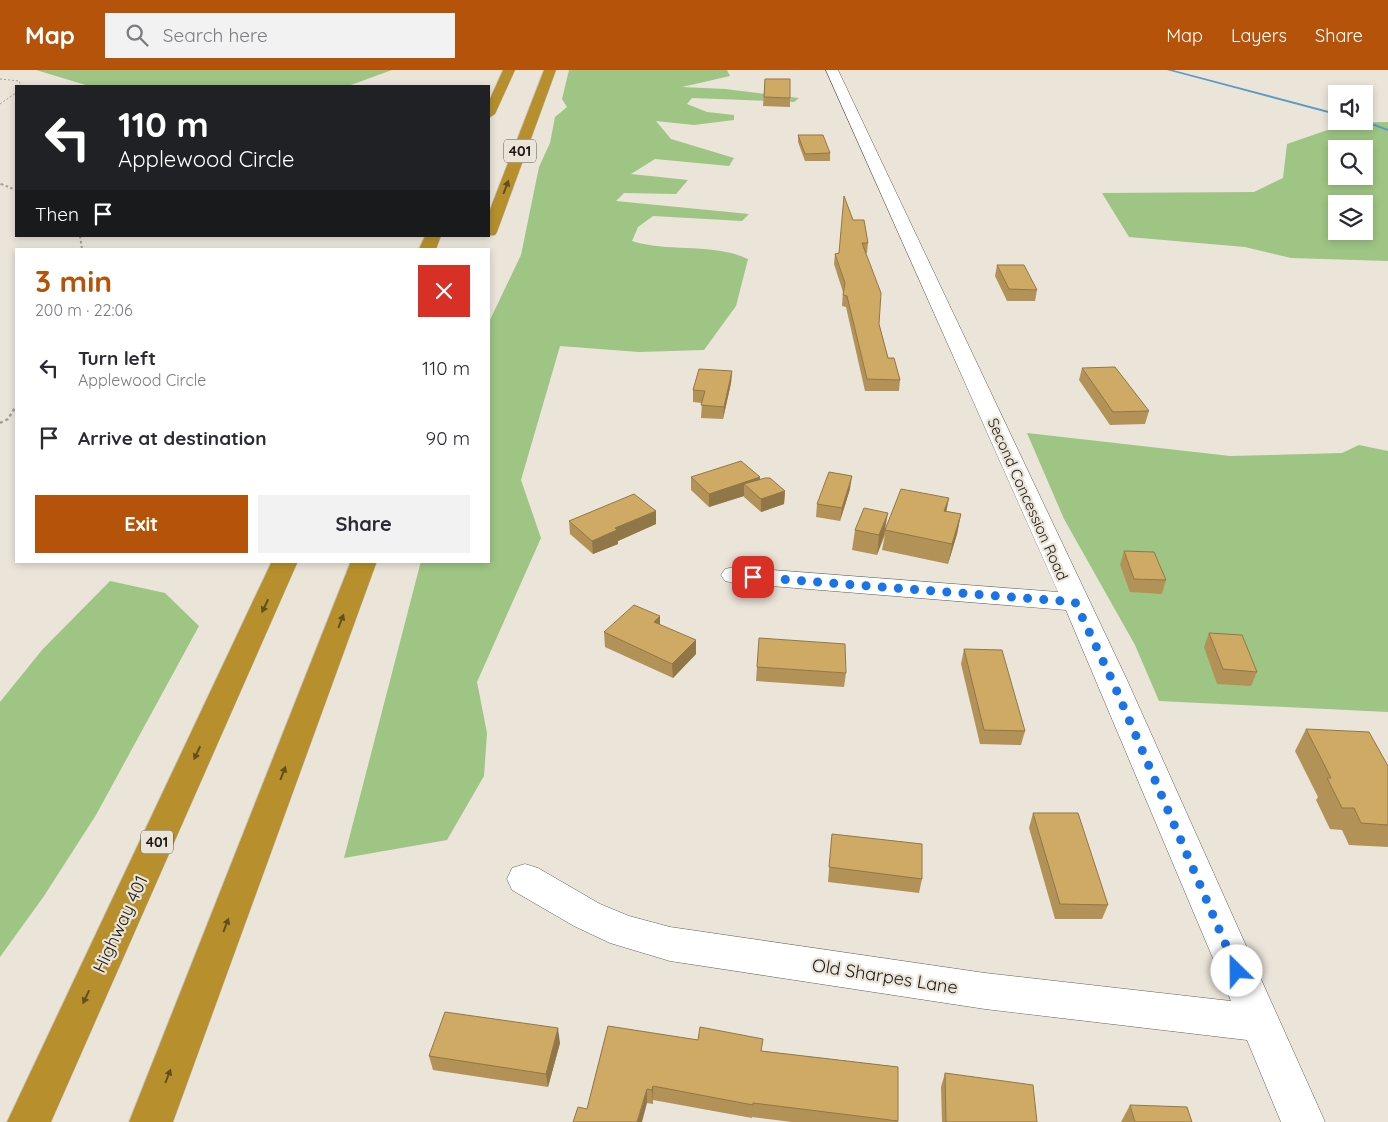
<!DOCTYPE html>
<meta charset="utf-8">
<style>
:root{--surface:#fff;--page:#f2f2f3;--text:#2b2b33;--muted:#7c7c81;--accent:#b45309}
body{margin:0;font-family:Quicksand,sans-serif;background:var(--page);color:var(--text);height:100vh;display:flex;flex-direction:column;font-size:19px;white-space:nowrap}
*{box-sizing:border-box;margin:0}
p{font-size:16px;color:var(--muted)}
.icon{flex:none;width:28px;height:28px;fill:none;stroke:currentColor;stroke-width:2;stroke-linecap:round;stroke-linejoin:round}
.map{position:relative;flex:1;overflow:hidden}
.details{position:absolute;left:15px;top:178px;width:475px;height:315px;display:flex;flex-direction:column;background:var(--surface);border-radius:0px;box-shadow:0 2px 8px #0003}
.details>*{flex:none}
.guide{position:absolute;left:15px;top:15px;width:475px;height:152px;border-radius:0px;box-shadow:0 2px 8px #0003;background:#202124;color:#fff;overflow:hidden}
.tools{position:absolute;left:1328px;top:15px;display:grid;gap:10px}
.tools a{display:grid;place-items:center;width:45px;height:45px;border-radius:0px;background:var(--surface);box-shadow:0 2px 8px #0003;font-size:25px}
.pin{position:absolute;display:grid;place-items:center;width:42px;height:42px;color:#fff;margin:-21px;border-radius:10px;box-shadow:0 2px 8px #0006}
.me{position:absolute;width:55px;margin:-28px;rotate:337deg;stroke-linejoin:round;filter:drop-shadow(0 0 4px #0008)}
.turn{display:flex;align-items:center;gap:18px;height:105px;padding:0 20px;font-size:22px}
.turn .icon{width:65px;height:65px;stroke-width:2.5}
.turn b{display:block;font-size:35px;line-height:42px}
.then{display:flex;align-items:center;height:48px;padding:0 20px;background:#0003;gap:10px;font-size:19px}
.round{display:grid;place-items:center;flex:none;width:52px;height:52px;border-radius:0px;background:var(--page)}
.summary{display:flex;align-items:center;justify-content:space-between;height:85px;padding:0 20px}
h1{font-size:30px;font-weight:700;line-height:38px;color:var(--accent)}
.cta{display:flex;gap:10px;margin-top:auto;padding:10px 20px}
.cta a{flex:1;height:58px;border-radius:0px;background:var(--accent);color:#fff;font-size:20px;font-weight:700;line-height:58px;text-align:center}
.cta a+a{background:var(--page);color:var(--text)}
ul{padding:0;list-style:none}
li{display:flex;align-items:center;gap:15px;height:70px;padding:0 20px}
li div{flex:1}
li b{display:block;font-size:19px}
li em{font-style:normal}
header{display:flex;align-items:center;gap:30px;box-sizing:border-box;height:70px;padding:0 25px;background:var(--accent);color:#fff}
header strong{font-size:24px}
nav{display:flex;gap:28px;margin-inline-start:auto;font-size:18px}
.search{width:350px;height:45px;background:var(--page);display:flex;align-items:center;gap:12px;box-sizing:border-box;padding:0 18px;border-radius:0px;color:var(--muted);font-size:19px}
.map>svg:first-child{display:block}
.forest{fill:#9ec584;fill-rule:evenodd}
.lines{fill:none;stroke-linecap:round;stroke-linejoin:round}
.stream{fill:#589ac9;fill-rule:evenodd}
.minor-casing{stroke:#656056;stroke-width:1}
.highway-casing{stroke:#c4c3c2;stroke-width:1}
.path-far2{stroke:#a49f96;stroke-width:1;stroke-dasharray:2 2;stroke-linecap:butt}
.path-far1{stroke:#a49f96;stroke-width:2;stroke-dasharray:2.5 2.5;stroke-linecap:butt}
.path{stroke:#a49f96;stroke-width:2.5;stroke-dasharray:3 3;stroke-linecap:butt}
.minor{fill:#fff;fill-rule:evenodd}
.highway{fill:#b7902d;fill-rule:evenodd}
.wall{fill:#b29257}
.shaded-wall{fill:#917747}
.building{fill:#cfaa65;stroke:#917747}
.oneway{fill:#624f20}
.route{stroke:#1a73e8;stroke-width:9;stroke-dasharray:0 16.2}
.labels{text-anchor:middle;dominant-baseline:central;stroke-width:4.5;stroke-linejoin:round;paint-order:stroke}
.shield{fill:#eae4d9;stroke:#5a5650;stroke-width:1}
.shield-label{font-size:14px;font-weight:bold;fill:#1c1915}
.street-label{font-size:15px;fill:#1c1915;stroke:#eae4d9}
.near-street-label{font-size:18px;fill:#1c1915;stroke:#eae4d9}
</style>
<header>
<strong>Map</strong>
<div class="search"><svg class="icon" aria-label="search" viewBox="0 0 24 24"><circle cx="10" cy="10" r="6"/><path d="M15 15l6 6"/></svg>Search here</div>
<nav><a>Map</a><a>Layers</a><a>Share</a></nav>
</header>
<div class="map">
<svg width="1388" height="1052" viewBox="0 0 1388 1052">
<rect width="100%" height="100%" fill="#eae4d9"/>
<!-- forest -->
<path class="forest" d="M36,0H392L348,16H89Z
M569,0H727L730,6L682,17L725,19L799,28L794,32L692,28L687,34L707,42L734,45V50L694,55L656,51L671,69L734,88L729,96L655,89L631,104L688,110L676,124L624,123L616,131L749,144L742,151L653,146L638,157L632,171C670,183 711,172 748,189L736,236L704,280L639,282L560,276L521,410L541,468L477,612L487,663L484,706L447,770L344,788L421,491H489V252L521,185L539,97L550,73L555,47L567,37L562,29Z
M1388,52V191L1291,188L1245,177L1129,167L1102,123L1254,122L1283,108L1287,74L1348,53ZM1336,79H1364V106H1336ZM1336,134H1364V161H1336Z
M1027,363L1230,386L1342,383L1359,375L1388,381V642L1159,631L1135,575L1064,449Z
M110,511L165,523L199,556L96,745L44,826L0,887V632L42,580Z"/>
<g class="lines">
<!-- stream -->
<path class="stream" d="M1167,0H1173L1336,43V45Z
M1364,50L1388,59V61L1360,51Z"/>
<defs>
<path id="minor" d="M826,0H838L1127,610L1325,1052H1281L1247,970L985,939L670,891L610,873L574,856L512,820L507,809L512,798L525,794L538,798L600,834L629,846L670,857L985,903L1231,931L1066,540L734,513L725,511L721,505L725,499L734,497L1058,522Z"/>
<path id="highway" d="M503,0H515L495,44L489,48V31Z
M544,0H556L497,162L495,165L486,166H489V142Z
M425,166H441L436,179H419Z
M272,491H298L51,1052H7Z
M351,491H377L173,1052H129Z"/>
</defs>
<!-- minor casing -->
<use href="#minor" class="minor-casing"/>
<!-- highway casing -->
<use href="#highway" class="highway-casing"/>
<!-- path-far2 -->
<path class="path-far2" d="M0,9L19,11L21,16
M0,34L16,23
M0,114L4,115"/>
<!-- path-far1 -->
<path class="path-far1" d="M1,114L16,120
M80,166L82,179"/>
<!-- path -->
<path class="path" d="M0,353L8,349L16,336"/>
<!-- minor -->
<use href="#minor" class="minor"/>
<!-- highway -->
<use href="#highway" class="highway"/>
</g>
<!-- wall -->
<path class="wall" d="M765,9L790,28V37L763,36Z
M798,65L830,83V91H805L798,72Z
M853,150L868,173L867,183H866L879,254L888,288L900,310L899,321H865L846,237L842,236L843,222L834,194L835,184L839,183Z
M997,195L1037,220L1035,231H1007L995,206Z
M1082,298L1149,341L1145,354L1110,355L1079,310Z
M732,301L731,313L723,349L701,348L702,333L693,332V320Z
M691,407L760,409L785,421L784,434L761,442L744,427V426L709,437L691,420Z
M850,419L840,451L816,447L817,434Z
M949,428L946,441L961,444L957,464L948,494L882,480L885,465L877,485L852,480L855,460L886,458Z
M656,441V454L618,471V474L593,484L570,464L569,451Z
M1124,481L1166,510L1162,524L1130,522L1120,495Z
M660,546V555L696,584L673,608L605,577L604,562Z
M1209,563L1257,602L1251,616L1217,614L1204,577Z
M964,579L1025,661L1021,675L980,674L961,594Z
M757,597L846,603L844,617L756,611Z
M1306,659L1388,696V777L1349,775L1342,760L1330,759L1316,730L1318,727L1295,681Z
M1033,743L1108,835L1102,849H1055L1029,758Z
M832,764L922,809L919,823L828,812Z
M608,956L762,981L898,997V1052H792L752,1047V1048L653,1030V1034L647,1033L587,1039Z
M560,973L548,1017L433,1000L429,986Z
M945,1003L1037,1052H942L941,1017Z
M1130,1035L1135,1052H1121Z"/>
<!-- shaded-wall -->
<path class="shaded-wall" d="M732,301L731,313L723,349L724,337Z
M852,406L850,419L840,451L842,438Z
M760,407V421L744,414V426L709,437V424Z
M785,421L784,434L761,442V429Z
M949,428L945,448L944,441Z
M656,441V454L618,471V474L593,484L592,471L615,458Z
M888,443L884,465L877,485L879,465Z
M961,444L957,464L948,494L952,474Z
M660,546V560L654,552Z
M696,570V584L673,608L672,594Z
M558,958L560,973L548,1017L546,1004Z
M653,1016V1034L652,1020Z
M647,1019V1033L642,1052H637Z"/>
<!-- building -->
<path class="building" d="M765,9H790V28L764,27Z
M798,65H823L830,83L805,84Z
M844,126L853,150H864L868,173H862L881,223L879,254L888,288H894L900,310L867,309L847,226L843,225L845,213L835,184L839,183Z
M997,195H1024L1037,220L1009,219Z
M1115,297L1149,341L1113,342L1082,298Z
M699,299L732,301L724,337L701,335L705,321L693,320Z
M741,391L760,407L709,424L691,407Z
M829,402L852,406L842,438L817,434Z
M765,408H770L785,421L761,429L744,414Z
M901,419L949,428L944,441L961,444L952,474L885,460Z
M634,424L656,441L615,458L617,460L592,471L569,451Z
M864,438L888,443L879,465L855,460Z
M1124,481L1154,482L1166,510L1134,509Z
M634,535L660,546L654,552L696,570L672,594L604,562Z
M1209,563L1242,565L1257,602L1223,599Z
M759,568L845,574L846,603L757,597Z
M964,579L1002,580L1025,661L984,660Z
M1306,659L1369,662L1388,696V755L1361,753L1354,738H1342L1327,708H1331Z
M1033,743H1078L1108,835L1060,834Z
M832,764L922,774V809L829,797Z
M445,942L558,958L546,1004L429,986Z
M608,956L698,970L700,957L763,969L761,981L898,997V1051L753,1033V1035L653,1016L652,1020L647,1019L637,1052H573L578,1037L587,1039Z
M945,1003L1033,1015L1037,1052H946Z
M1130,1035L1187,1037L1192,1052H1135Z"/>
<!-- one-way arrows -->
<defs><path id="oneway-solid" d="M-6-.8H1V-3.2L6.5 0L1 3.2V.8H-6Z" transform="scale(1.25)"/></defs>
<g class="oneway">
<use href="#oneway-solid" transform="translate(506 117) rotate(-69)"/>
<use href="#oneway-solid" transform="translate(265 536) rotate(115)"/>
<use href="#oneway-solid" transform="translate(341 551) rotate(-69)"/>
<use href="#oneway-solid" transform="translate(197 683) rotate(115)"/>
<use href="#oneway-solid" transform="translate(283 703) rotate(-69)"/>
<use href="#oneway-solid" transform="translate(226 855) rotate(-69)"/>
<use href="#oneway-solid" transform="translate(86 927) rotate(115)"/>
<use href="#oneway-solid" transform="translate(168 1006) rotate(-69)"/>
</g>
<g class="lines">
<!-- route -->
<path class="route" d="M753,507L1075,532L1112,610L1237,901"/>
</g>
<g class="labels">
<!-- shield labels -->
<g class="shield">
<rect x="504" y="69.5" width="32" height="23" rx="4"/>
<rect x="141" y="760.5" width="32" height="23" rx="4"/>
</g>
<g class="shield-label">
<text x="520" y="81">401</text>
<text x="157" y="772">401</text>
</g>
<!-- street labels -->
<g class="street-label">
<text transform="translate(1028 429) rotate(66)">Second Concession Road</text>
</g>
<!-- near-street labels -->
<g class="near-street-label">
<text transform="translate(120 854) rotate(-65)">Highway 401</text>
<text transform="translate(885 906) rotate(9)">Old Sharpes Lane</text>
</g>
</g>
</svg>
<div class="tools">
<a><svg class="icon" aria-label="sound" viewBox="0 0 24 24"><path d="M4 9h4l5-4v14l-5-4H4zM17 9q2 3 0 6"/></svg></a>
<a><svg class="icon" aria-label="search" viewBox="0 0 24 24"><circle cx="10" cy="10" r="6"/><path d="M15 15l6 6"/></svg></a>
<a><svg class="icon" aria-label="layers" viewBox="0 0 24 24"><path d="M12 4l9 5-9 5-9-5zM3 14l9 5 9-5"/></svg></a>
</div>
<div class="pin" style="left:753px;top:507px;background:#d93025"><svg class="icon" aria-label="arrive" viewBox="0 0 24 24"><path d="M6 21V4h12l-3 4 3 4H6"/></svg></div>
<svg class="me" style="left:1237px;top:901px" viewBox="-20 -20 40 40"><circle r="19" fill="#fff"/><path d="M0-13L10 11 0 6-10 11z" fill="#1a73e8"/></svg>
<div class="guide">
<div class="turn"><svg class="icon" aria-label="left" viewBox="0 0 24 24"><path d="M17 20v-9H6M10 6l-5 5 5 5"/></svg><div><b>110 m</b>Applewood Circle</div></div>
<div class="then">Then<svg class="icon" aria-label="arrive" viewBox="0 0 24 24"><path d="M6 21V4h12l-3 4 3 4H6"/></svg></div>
</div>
<section class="details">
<div class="summary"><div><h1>3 min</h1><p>200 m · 22:06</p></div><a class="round" style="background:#d93025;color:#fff"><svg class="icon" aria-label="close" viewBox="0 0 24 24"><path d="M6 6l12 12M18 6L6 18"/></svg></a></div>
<ul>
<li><svg class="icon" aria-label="left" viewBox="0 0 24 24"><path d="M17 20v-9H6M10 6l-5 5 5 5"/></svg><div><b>Turn left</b><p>Applewood Circle</p></div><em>110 m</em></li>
<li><svg class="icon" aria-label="arrive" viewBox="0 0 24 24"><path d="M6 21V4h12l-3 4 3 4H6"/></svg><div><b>Arrive at destination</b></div><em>90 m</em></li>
</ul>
<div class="cta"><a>Exit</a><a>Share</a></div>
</section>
</div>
